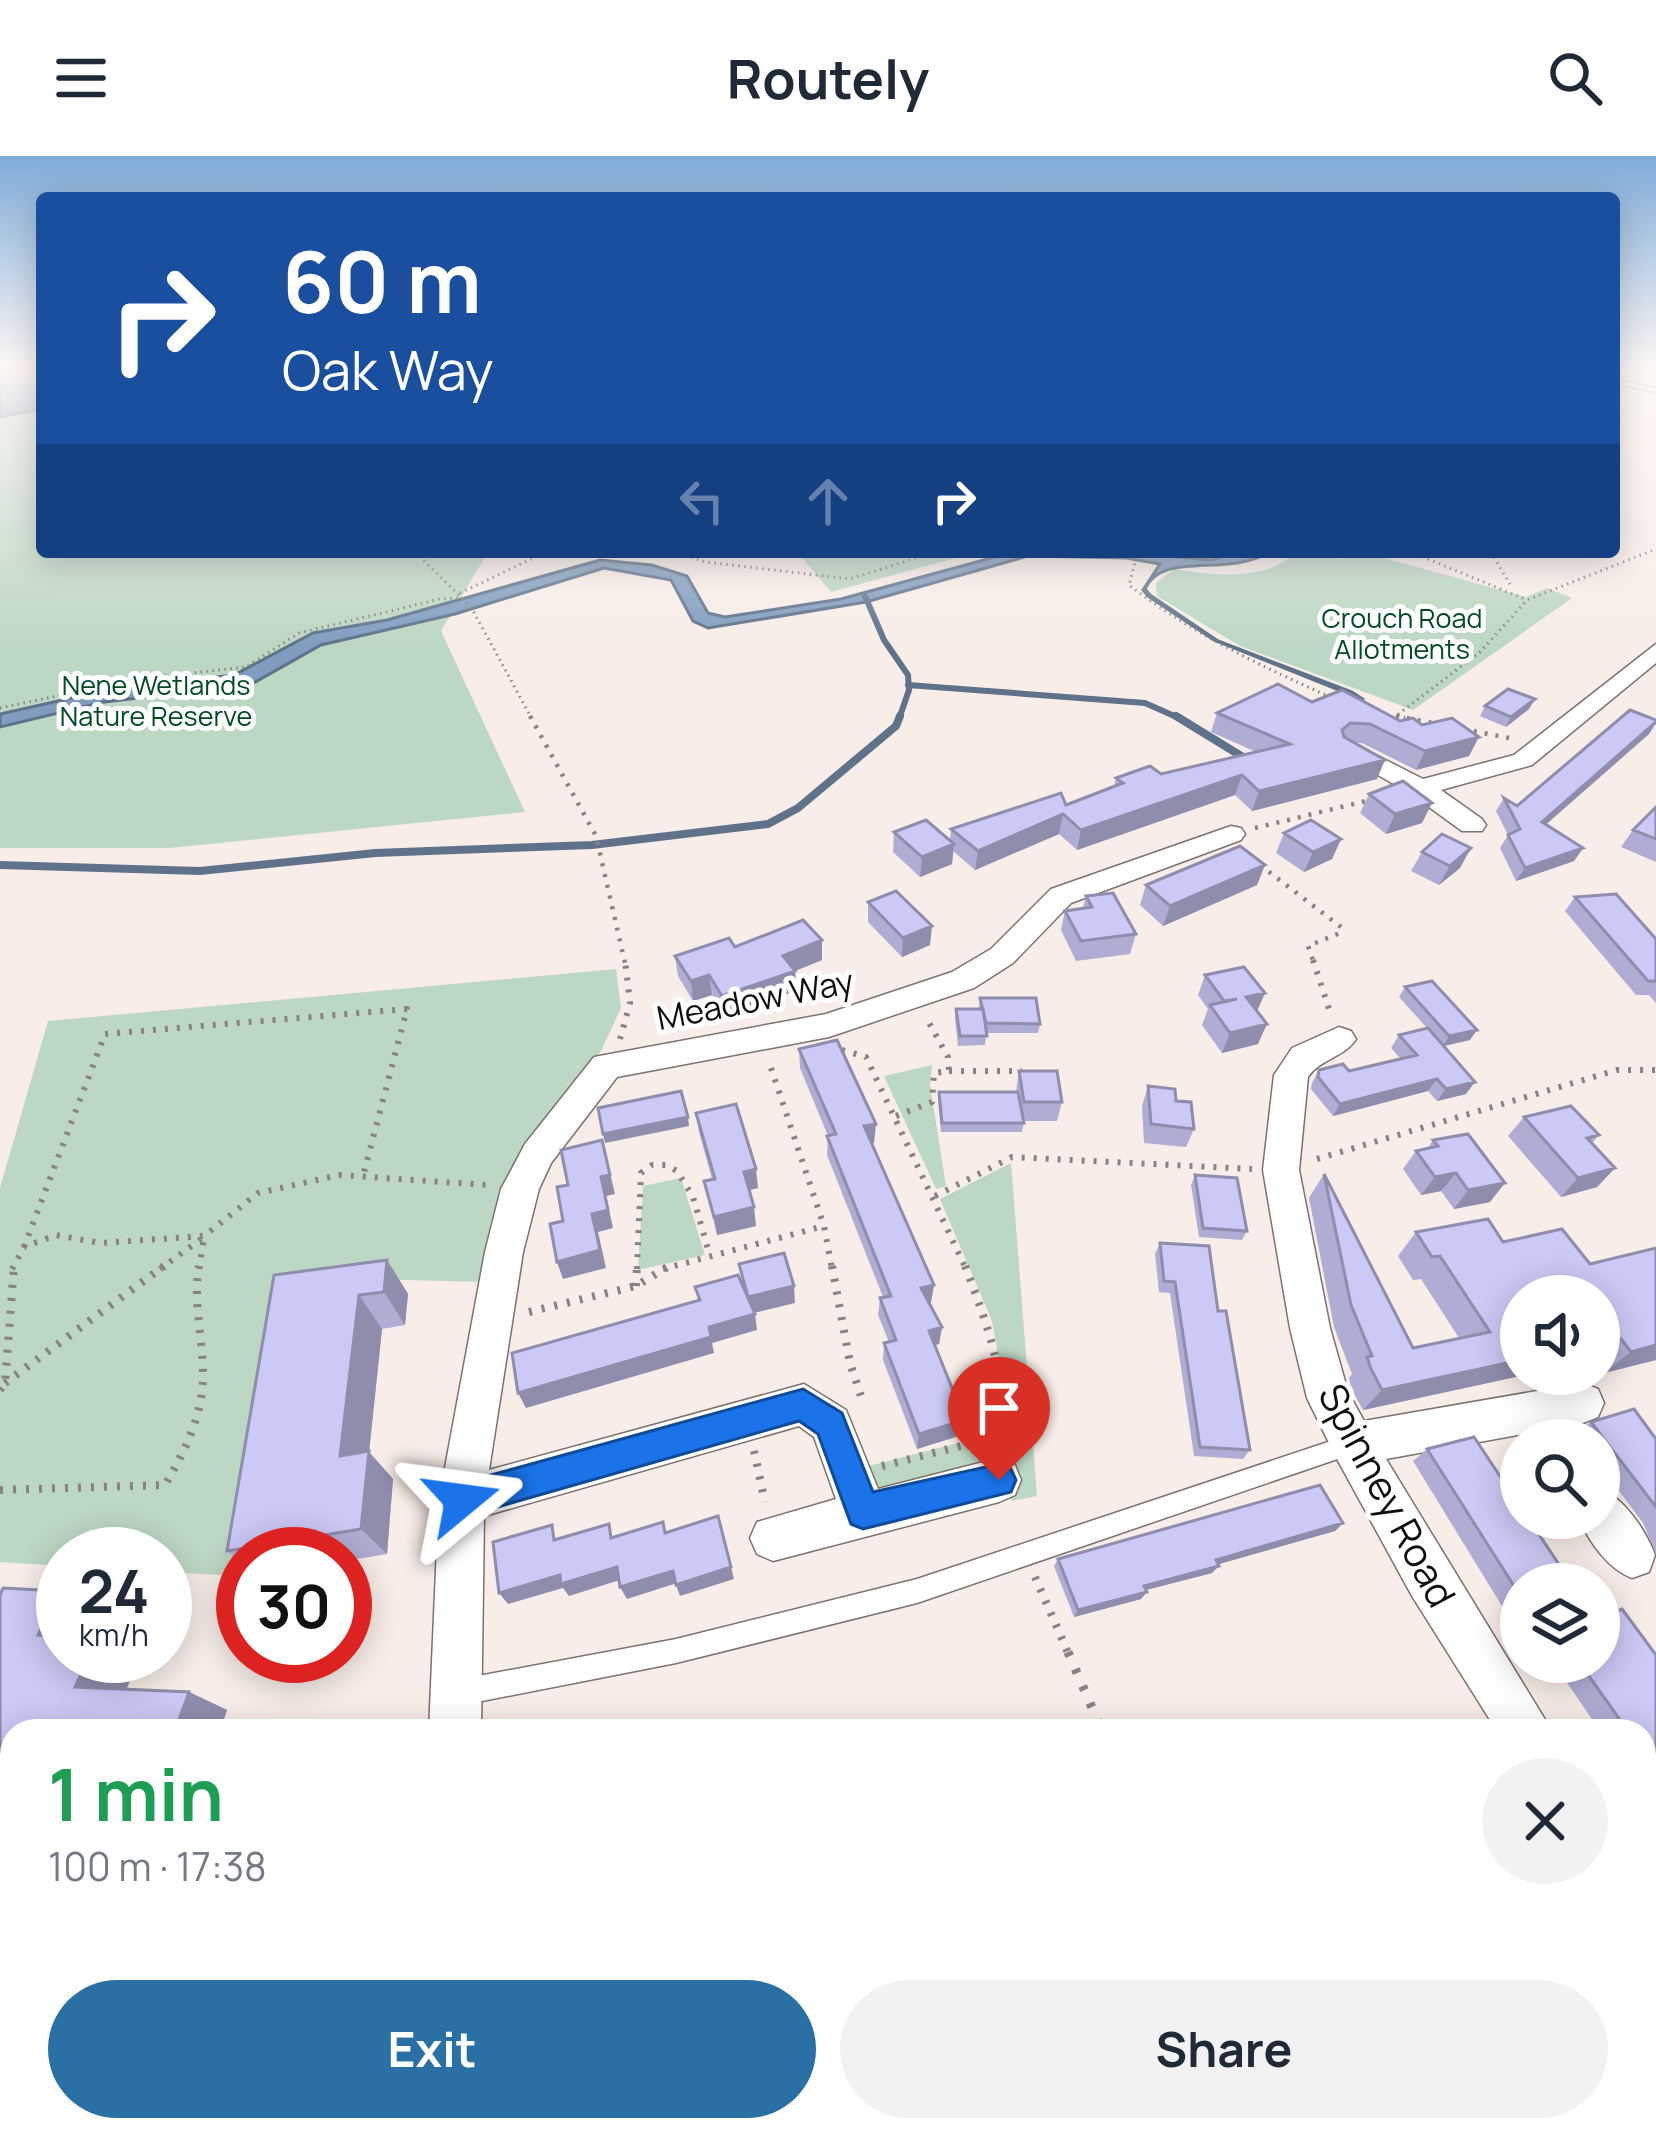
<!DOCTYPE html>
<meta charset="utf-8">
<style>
:root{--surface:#fff;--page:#f2f2f3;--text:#1f2937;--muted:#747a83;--accent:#2b70a5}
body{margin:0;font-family:Manrope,sans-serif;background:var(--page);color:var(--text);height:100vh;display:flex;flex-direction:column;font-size:45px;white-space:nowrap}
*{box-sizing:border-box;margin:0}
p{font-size:39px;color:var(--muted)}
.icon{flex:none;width:66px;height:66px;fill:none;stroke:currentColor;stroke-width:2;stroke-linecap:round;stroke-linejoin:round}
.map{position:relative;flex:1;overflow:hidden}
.panel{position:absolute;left:0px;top:1563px;width:1656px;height:423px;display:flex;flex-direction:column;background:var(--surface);border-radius:36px 36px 0 0;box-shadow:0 6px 30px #0003}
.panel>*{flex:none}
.banner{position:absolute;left:36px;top:36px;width:1584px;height:366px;border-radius:12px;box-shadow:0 6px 30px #0003;background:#1a4fa0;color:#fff;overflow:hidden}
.buttons{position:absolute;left:1500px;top:1119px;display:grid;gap:24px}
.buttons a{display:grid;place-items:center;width:120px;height:120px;border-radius:50%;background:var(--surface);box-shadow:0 6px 30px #0003;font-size:60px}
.speed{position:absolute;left:36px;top:1371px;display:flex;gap:24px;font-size:60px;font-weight:700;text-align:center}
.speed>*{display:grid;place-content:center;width:156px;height:156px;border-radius:50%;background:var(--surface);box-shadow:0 6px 30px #0003;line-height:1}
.speed small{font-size:30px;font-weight:400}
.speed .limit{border:18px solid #d22;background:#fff;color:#111}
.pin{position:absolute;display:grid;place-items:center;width:102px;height:102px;color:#fff;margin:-123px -51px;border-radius:50% 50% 50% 0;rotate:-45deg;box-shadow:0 0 12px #0007}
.pin .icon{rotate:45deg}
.me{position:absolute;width:132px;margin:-66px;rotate:74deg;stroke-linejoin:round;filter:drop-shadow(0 0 9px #0008)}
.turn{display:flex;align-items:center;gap:42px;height:252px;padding:0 48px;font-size:54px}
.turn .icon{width:156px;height:156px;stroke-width:2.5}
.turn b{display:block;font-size:84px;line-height:102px}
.lanes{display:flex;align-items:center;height:114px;padding:0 48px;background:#0003;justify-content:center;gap:60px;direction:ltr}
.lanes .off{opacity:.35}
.round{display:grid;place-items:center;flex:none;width:126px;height:126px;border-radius:63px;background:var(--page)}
.head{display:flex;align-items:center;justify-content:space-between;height:204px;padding:0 48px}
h1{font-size:72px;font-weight:700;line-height:90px;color:#1e9e55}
.primary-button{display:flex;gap:24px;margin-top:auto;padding:24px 48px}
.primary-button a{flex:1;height:138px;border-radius:72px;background:var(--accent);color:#fff;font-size:48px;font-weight:700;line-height:138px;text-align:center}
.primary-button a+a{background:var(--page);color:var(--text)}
header{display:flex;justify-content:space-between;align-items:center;height:156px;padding:0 48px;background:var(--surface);font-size:54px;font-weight:700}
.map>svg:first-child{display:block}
.commercial{fill:#f1e3d0}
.green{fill:#bcd7c3}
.water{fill:#809dc0;stroke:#5f728a;stroke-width:3}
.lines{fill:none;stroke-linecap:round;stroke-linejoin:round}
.stream-far1{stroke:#5f728a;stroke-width:6}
.stream{stroke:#5f728a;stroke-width:8}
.service-casing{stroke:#7c726e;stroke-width:3}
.minor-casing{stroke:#7c726e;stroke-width:3}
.path-far4{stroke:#89827e;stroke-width:3;stroke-dasharray:1.5 4.5;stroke-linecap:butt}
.path-far3{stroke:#89827e;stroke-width:4.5;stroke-dasharray:3 8;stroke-linecap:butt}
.path-far2{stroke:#89827e;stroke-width:6;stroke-dasharray:3 9;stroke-linecap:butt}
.path-far1{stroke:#89827e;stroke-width:8;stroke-dasharray:3 10;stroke-linecap:butt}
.path{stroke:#89827e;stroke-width:9;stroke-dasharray:4.5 14;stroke-linecap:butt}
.service{fill:#fff;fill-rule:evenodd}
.minor{fill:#fff;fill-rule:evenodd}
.wall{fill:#afadd3}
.shaded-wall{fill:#8e8dac}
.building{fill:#cbc9f5;stroke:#8e8dac;stroke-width:3}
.route{fill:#1a73e8;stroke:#114b97;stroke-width:3}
.labels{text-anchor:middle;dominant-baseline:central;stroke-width:10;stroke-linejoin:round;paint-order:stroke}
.far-park-label{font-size:27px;fill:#014b25;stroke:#fff}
.street-label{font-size:33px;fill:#110e0c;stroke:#fff}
.near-street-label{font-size:39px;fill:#110e0c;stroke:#fff}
</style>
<header><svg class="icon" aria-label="menu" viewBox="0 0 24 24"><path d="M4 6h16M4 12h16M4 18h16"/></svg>Routely<svg class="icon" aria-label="search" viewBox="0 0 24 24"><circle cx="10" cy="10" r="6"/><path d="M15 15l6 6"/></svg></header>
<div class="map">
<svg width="1656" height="1984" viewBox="0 0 1656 1984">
<rect width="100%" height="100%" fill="#f8ede8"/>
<!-- commercial -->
<path class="commercial" d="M465,1974H1332L1337,1984H437Z"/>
<!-- green -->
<path class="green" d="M0,214H42V396H488L441,475L525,656L169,692H0Z
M797,396H978L831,436Z
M1316,396L1337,403L1343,396H1362L1526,441L1547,432L1572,442L1413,554L1240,490L1157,440L1156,427L1174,413C1209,419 1268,426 1294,397Z
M616,813L621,852L601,895L523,1000L485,1126L285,1121L237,1420L165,1416V1398H63V1410L0,1406V1032L48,865Z
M932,909L930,929L946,1030L936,1033L884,920Z
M1011,1007L1037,1340L1012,1345L984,1314L879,1337L869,1310L1012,1273L992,1165L940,1043Z
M681,1022L705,1099L638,1114L643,1030Z"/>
<!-- water -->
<path class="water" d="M0,214H42V253L0,261Z
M1013,396H1123L1211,404L1241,396H1270C1226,422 1163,394 1145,433L1150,439L1218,485L1352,536L1364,544L1214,484L1148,440L1143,434L1160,408L1126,402L1028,400L866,446L708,472L693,465L671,424L604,412L455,458L321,489L250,529L104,546L0,571V558L116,532L234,519L313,477L387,464L600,404L652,409L687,420L708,457L725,461L841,443Z"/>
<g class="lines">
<!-- stream-far1 -->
<path class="stream-far1" d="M865,440L884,484L908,519L909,534L899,563
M908,529L1145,547L1181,563"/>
<!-- stream -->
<path class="stream" d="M1176,560L1251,606
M0,709L200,715L375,697L592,689L768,668L798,652L896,570L900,560"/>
<defs>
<path id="service" d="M1614,223L1656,232V236L1614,227Z
M1352,1278L1360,1281L1363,1288L1360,1295L1352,1298L917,1447L676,1507L462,1549L453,1545L449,1536L453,1527L462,1523L676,1483L917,1423Z
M691,1974H721L725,1984H693Z"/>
<path id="minor" d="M1656,488V507L1532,609L1441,634L1482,663L1486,669L1482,675H1462L1411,638L1338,596L1342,591H1360L1423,623L1514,599Z
M1231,670L1241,672L1245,678L1241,684L1071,747L1013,807L974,832L829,881L617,921L551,1007L539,1033L523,1096L489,1314L804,1228L846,1254L878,1333L999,1302L1015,1309L1021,1324L1015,1339L999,1346L773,1405L757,1398L750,1382L757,1366L836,1343L814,1281L799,1270L484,1360L481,1575H429L439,1344L485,1096L501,1033L525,988L594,901L826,858L952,816L991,793L1051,733Z
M1339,871L1351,875L1356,883C1345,901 1320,903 1308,921L1299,1014L1330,1172L1348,1236L1364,1265L1583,1227L1598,1233L1604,1247L1598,1261L1583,1267L1386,1303L1552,1575H1497L1412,1440L1337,1303L1307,1242L1290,1172L1263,1014L1274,919L1292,892Z
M1599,1332C1625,1343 1645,1373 1655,1399L1649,1416L1632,1422C1608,1413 1589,1386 1579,1362H1599Z
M1644,1715L1656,1720V1787L1644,1782Z
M417,1974H479V1984H417Z"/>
</defs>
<!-- service casing -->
<use href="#service" class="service-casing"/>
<!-- minor casing -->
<use href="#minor" class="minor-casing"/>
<!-- path-far4 -->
<path class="path-far4" d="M415,396L471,451L532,563
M674,396L706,406L850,423L935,396
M1138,396L1129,429C1191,477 1259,509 1330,541
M1411,396L1527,444
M1491,396L1511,430
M460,437L546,396
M0,552L138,523L246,511L299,477L440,443L463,442
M1411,563L1396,560L1480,496L1527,444L1656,393"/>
<!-- path-far3 -->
<path class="path-far3" d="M530,560L596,680L625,807
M1396,560L1438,568
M1463,573L1509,582
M1255,672L1370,644
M1260,709L1341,771L1340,777L1308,790L1314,807"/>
<!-- path-far2 -->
<path class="path-far2" d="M1313,804L1331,859
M620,883L630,847L625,804
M842,894L866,901L966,1113
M771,912L824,1070L832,1113
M949,915H1022
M896,960L932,946L934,917L949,915L948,901L928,865
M1317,1003L1617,914H1656
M935,1040L1012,1001L1252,1013
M24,1091L105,878L407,853L363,1020
M12,1113L24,1091L56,1079L100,1087L204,1080L258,1037L339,1019L488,1029
M160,1113L201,1083
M199,1113L204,1082
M637,1113L641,1017L652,1009H666L677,1015L693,1041L710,1100
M663,1113L824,1070"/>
<!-- path-far1 -->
<path class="path-far1" d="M832,1110L850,1207L864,1249
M965,1110C988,1169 1007,1225 1006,1289
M636,1130L637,1110
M529,1156L636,1130L669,1110
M5,1227L164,1110
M0,1234L5,1227L14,1110
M754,1295L765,1346
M882,1310L1008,1278
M0,1334L165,1329C186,1293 204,1257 203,1214C202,1178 193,1146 199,1110
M1035,1421L1069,1499"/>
<!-- path -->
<path class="path" d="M1068,1496L1102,1575
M0,1806L12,1802
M1324,1974L1329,1984"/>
<!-- service -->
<use href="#service" class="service"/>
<!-- minor -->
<use href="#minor" class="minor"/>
</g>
<!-- wall -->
<path class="wall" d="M1312,546L1469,600L1416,614L1362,587H1354L1377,623L1252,655L1235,639L1077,694L1059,678L975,714L953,695L952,708L920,721L893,696L894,676L950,685L951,673L1066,649L1114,630L1116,622L1161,618L1256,596L1211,576L1217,557Z
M1485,550L1529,553L1506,571L1480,560Z
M1656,567L1649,578L1546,668L1583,692L1574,705L1516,725L1500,692L1508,679L1496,655L1504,642L1517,650Z
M1369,638L1422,667L1386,678L1360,657Z
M1656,651V706L1621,691L1633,674Z
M1284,677L1341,683L1332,703L1304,716L1276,697Z
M1422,696L1460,712L1439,729L1411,715Z
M1146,729H1257L1163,770L1140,749Z
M1086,740L1136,778L1130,798L1076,805L1061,774L1065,755L1083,752Z
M1575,741L1656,783V847L1649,839H1636L1565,755Z
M868,746L930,789L902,801L868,766Z
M822,784V804L795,815L796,835L724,859L712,839L693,845L678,820L675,800L735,791Z
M1205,819L1265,837L1257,855L1258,888L1222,897L1202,869L1208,853L1198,839Z
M1405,831L1470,884L1444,890L1466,938L1437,945L1428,935L1333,960L1311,933L1312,927L1319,914L1349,915L1401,903L1391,892L1399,879L1427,872L1399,841Z
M980,842L1040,868L1038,877H986L985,889L958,890L955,862L956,853H979Z
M799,893L874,987H872L934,1129L931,1146H929L942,1171L939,1188L935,1189L965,1264L962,1279L917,1293L883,1204L884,1187L889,1186L878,1159L880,1142L883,1141L827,999L828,980L800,912Z
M1019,915L1062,946L1057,965H1024L1022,976H941L938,945L939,936H1016Z
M1148,930L1176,945L1194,973L1186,991L1144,987L1142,950Z
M696,957L758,1032L749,1034L756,1070L717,1079L704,1025L712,1023L699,976Z
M1524,961L1599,979L1592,987L1615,1012L1597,1031L1561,1041L1508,980Z
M1433,984L1490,1046L1454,1053L1441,1035L1421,1039L1403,1013L1416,995L1428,992Z
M1324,1018L1413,1192L1459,1182L1421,1123L1413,1124L1398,1100L1416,1076L1488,1063L1503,1086L1562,1073L1590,1108L1656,1092V1204L1604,1217L1599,1210V1140H1521V1218H1530L1363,1254L1352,1234L1349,1222L1352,1218L1334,1171L1309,1042Z
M1195,1019L1247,1075L1242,1084L1199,1081L1191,1029Z
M1160,1087L1218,1155L1250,1294L1243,1303L1194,1300L1170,1137L1159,1136L1155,1098Z
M387,1104L408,1138L405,1169L382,1173L369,1296L393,1323L387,1398L345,1405V1398H243V1407L227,1395L274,1119Z
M1591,1266L1656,1283V1398L1643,1367L1599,1308V1284H1581L1576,1277Z
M1427,1293L1521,1428V1459L1516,1451L1505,1455L1413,1305Z
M1343,1367L1335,1375L1218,1408L1212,1417L1146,1434L1141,1443L1074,1461L1054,1410L1058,1403Z
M0,1439L63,1500L139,1501L127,1533L189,1536L227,1554L220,1575H12V1665H0Z
M1656,1499V1689L1654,1690L1644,1674V1575H1600L1553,1506H1599Z
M1656,1950V1984H1641L1634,1974H1644V1958Z
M1178,1974H1261L1266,1984H1183Z"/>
<!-- shaded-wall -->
<path class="shaded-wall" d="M1535,543L1529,553L1506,571L1511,561Z
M1656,566L1649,578L1534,679L1542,666Z
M1479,581L1469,600L1416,614L1425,595Z
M1385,604L1377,623L1252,655L1259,635Z
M1242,619L1235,639L1077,694L1081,674Z
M1432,647L1422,667L1386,678L1395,658Z
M1063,658L1059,678L975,714L978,695Z
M1341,683L1332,703L1304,716L1313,696Z
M954,688L952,708L920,721L922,701Z
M1471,692L1460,712L1439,729L1450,710Z
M1583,692L1574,705L1516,725L1525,712Z
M1265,709L1257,729L1163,770L1170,750Z
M932,770L930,789L902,801L903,782Z
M822,784V804L795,815L796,835L724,859L722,840L783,800Z
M709,819L712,839L693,845L691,825Z
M1265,837L1256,857L1246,841Z
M1267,868L1258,888L1222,897L1230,877Z
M1477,874L1470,884L1443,890L1449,880Z
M1437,923L1428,935L1333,960L1340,948Z
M1475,926L1466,938L1437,945L1446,933Z
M688,961L689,970L605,987L603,978Z
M876,968L874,987L863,989L864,970Z
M602,984L615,1038L606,1040L613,1072L598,1076L606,1112L563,1123L557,1106L592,1058L601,1021Z
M1615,1012L1597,1031L1561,1041L1578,1022Z
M756,1013L758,1032L746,1035L744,1016Z
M1456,1017L1441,1035L1421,1039L1435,1021Z
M1505,1027L1490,1046L1454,1053L1468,1034Z
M754,1051L756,1070L717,1079L714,1061Z
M387,1104L408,1138L405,1169L384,1136Z
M934,1129L931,1146L919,1149L921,1132Z
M794,1130L795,1147L750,1158L748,1141Z
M359,1139L382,1173L369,1296L393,1323L387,1398L361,1373L340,1300Z
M755,1158L757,1174L712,1187L714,1197L526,1252L518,1237L709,1171Z
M942,1171L939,1188L926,1191L929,1175Z
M1621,1183L1599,1200V1187Z
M1656,1189V1204L1604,1217L1631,1196Z
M1521,1204V1218H1530L1363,1254L1382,1234Z
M965,1264L962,1279L917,1293L919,1278Z
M1343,1367L1335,1375L1209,1411L1216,1404Z
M1219,1410L1212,1417L1138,1436L1144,1430Z
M617,1411L623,1423L569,1440L563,1432L508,1448L499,1437L560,1419Z
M731,1411L734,1423L680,1440L676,1429Z
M673,1415L677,1427L627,1443L620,1431Z
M58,1435L63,1437V1490L38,1479Z
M1147,1436L1141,1443L1074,1461L1078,1454Z
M89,1500L139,1501L120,1549L75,1531Z
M189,1536L227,1554L220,1575H175Z
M0,1606L12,1609V1664L0,1662Z
M541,1974H557L558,1984H542Z"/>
<!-- building -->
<path class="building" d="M1278,528L1312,546L1342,534L1400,565L1413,562L1422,569L1452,562L1479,581L1425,595L1370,568L1350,567L1342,574L1344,581L1385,604L1259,635L1242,619L1081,674L1063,658L978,695L951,673L1061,637L1066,649L1123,627L1116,622L1150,610L1161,618L1290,588L1217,557Z
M1508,533L1535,543L1511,561L1485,550Z
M1630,554L1656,564V566L1542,666L1583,692L1525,712L1508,679L1520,673L1504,642L1517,650Z
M1403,625L1432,647L1395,658L1369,638Z
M1656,651V683L1633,674Z
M926,664L954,688L922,701L894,676Z
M1311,664L1341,683L1313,696L1284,677Z
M1442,678L1471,692L1450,710L1422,696Z
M1240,690L1265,709L1170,750L1146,729Z
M896,735L932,770L903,782L868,746Z
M1113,737L1136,778L1081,785L1065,755L1092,751L1086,740Z
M1616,738L1656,783V825H1648L1575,741Z
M803,764L822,784L783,800L795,815L722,840L709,819L691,825L675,800L729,782L735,791Z
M1244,811L1265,837L1246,841L1267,868L1230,877L1210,849L1237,843L1224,845L1205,819Z
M1432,825L1477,874L1449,880L1405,831Z
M980,842H1036L1040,868L986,867Z
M956,853H983L987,880H960Z
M1428,872L1475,926L1446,933L1437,923L1340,948L1318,921L1319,914L1343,908L1349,915L1417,899L1399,879Z
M837,884L876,968L864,970L934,1129L921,1132L942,1171L929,1175L965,1264L919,1278L884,1187L896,1184L880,1142L891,1140L827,980L836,978L799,893Z
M1019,915H1057L1062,946H1024Z
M1148,930L1175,933L1176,945L1191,946L1194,973L1151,968Z
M681,935L688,961L603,978L598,952Z
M939,936H1018L1024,967H942Z
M736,948L756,1013L744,1016L754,1051L714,1061L704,1025L715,1023L696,957Z
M1571,950L1599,979L1587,982L1615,1012L1578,1022L1524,961Z
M1468,978L1505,1027L1468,1034L1456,1017L1435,1021L1416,995L1438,990L1433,984Z
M602,984L610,1019L601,1021L608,1054L592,1058L600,1094L557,1106L550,1068L563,1065L557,1031L568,1029L561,994Z
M1324,1018L1413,1192L1490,1176L1440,1100L1432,1101L1416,1076L1488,1063L1503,1086L1562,1073L1590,1108L1656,1092V1189L1631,1196L1621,1183L1599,1187V1140H1521V1204L1382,1234L1371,1213L1367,1201L1372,1200L1351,1149Z
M1195,1019L1237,1022L1247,1075L1203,1072Z
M1160,1087L1209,1090L1218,1155H1226L1250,1294L1200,1291L1175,1126L1164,1125Z
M784,1097L794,1130L748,1141L739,1108Z
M387,1104L384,1136L359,1139L340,1300L369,1295L361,1373L227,1395L274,1119Z
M738,1119L755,1158L709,1171L711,1181L518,1237L512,1197L700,1144L695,1131Z
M1634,1253L1656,1283V1351L1591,1266Z
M1474,1281L1521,1352V1362H1528L1572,1428H1521V1441L1427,1293Z
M1320,1329L1343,1367L1216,1404L1219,1410L1144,1430L1147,1436L1078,1454L1058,1403Z
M718,1360L731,1411L676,1429L673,1415L620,1431L617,1411L561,1428L560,1419L499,1437L493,1386L552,1369L554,1384L609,1368L611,1382L663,1366L665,1377Z
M3,1432L58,1435L38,1479L63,1480V1500H89L75,1531L189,1536L175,1575H12V1604L0,1603V1439Z
M1622,1453L1656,1499V1616L1644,1598V1575H1628L1579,1506H1599V1462Z
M1444,1568L1448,1575H1428Z
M1656,1624V1651L1644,1633V1629Z
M502,1974H541L542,1984H476V1981Z
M1194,1974H1261L1266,1984H1199Z"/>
<!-- sky -->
<linearGradient id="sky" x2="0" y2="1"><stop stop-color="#7eabd8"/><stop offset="0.43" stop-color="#fcf7f5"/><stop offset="1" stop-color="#fcf7f5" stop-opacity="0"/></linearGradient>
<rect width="1656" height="492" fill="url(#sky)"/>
<!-- route -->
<path class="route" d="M803,1233L842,1257L873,1336L999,1308L1011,1313L1016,1324L1011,1336L863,1373L851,1368L818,1278L799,1265L462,1361L450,1356L445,1344L450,1332L462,1327Z"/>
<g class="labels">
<!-- far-park labels -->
<g class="far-park-label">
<text x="1402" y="461">Crouch Road<tspan x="1402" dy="31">Allotments</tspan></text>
<text x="156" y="528">Nene Wetlands<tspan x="156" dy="31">Nature Reserve</tspan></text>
</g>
<!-- street labels -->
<g class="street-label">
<text transform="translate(755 843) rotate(-11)">Meadow Way</text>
</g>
<!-- near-street labels -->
<g class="near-street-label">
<text transform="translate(1388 1339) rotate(62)">Spinney Road</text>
</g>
</g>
</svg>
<div class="buttons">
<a><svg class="icon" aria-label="sound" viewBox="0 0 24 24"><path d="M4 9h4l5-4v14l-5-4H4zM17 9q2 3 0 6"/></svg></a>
<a><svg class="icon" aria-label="search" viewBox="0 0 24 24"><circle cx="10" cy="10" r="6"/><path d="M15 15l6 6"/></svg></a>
<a><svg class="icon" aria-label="layers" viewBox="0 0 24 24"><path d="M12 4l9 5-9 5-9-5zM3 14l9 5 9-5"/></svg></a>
</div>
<div class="speed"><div>24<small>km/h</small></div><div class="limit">30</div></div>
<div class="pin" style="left:999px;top:1324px;background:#d93025"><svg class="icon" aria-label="arrive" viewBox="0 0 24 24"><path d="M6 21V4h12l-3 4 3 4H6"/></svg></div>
<svg class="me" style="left:462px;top:1344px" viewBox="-20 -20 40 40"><path d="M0-17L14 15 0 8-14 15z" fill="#1a73e8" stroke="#fff" stroke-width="4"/></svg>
<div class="banner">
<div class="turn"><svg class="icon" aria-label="right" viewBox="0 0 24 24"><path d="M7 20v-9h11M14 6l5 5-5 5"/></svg><div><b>60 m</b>Oak Way</div></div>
<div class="lanes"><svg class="icon off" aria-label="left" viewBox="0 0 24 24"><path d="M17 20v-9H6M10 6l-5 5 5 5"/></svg><svg class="icon off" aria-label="ahead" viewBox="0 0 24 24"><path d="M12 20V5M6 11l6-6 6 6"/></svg><svg class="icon" aria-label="right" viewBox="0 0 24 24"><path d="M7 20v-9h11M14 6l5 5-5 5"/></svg></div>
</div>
<section class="panel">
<div class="head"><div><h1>1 min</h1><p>100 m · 17:38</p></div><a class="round"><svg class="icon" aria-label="close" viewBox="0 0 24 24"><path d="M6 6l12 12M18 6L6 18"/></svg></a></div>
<div class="primary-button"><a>Exit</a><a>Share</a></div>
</section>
</div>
